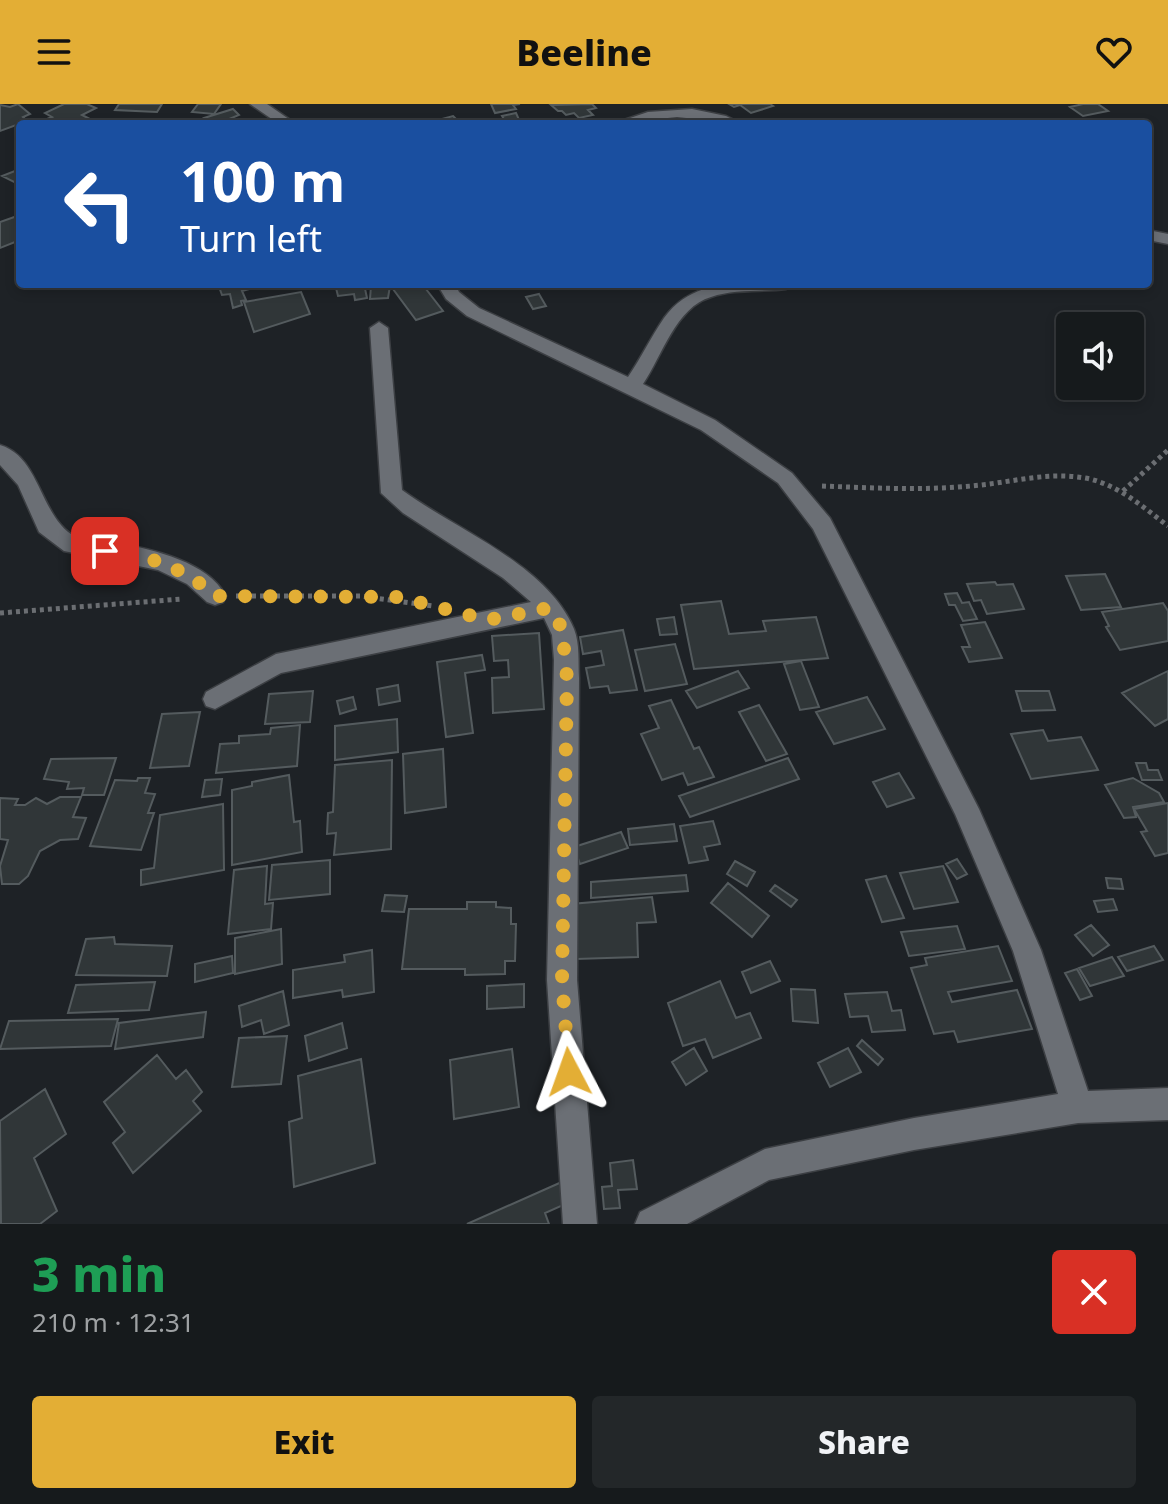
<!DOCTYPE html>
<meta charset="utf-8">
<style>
:root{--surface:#161a1c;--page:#232729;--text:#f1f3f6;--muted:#9ea1a3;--line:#35383b;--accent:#e3ae35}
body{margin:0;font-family:"Noto Sans",sans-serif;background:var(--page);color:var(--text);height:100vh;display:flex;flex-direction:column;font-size:30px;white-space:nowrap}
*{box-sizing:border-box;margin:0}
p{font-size:26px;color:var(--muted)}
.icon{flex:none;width:44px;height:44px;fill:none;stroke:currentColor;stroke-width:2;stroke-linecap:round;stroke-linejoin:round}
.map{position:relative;height:1120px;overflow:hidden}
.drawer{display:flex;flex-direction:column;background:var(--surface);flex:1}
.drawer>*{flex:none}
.hud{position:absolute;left:16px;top:16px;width:1136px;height:168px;border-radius:8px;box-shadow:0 4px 12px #0003,0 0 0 2px var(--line);background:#1a4fa0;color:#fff;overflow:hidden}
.buttons{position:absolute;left:1056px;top:208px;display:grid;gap:16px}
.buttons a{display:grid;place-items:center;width:88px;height:88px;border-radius:8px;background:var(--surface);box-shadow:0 4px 12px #0003,0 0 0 2px var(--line);font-size:40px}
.pin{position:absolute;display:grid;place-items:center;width:68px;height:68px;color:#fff;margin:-34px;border-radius:16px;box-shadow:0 4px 12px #0006}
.me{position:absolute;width:88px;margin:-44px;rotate:356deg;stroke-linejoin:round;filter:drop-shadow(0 0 6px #0008)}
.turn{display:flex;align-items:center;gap:28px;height:168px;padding:0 32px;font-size:36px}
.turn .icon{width:104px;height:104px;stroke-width:2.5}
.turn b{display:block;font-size:56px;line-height:68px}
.round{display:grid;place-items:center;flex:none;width:84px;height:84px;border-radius:8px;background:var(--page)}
.overview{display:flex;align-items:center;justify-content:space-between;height:136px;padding:0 32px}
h1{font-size:48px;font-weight:800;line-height:60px;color:#1e9e55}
.action{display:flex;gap:16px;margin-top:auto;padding:16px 32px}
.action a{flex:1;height:92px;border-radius:8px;background:var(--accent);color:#111;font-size:32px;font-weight:800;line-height:92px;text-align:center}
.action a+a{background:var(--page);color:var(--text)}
header{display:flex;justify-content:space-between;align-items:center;height:104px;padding:0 32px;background:var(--accent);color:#111;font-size:36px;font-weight:800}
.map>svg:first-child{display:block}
.building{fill:#303638;stroke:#545b5e;stroke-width:2}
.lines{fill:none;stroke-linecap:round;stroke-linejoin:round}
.minor-casing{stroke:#3c3f43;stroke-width:3}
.path{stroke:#6b6e72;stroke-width:5;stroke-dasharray:4 4;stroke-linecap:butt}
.minor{fill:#6b6f75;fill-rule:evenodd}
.route{stroke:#e3ae35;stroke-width:14;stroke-dasharray:0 25.2}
</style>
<header><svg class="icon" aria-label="menu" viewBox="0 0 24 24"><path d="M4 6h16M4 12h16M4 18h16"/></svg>Beeline<svg class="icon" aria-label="heart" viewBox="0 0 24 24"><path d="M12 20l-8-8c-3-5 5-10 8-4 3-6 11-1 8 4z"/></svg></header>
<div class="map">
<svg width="1168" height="1120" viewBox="0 0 1168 1120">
<rect width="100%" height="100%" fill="#1e2226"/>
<!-- building -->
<path class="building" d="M18,0L30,10L23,13L27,17L0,27V1L10,3Z
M64,0H87L96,4L82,11L88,14L76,20L42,17L52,13L45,9Z
M119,0H162L157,8L115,6Z
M198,0H221L214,10L192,8Z
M491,0H520L513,1L516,5L495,9Z
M592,0L596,4L588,6L593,11L579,14L574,9L566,11L562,7H558L551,1Z
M729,0H770L773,2L751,9L740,1L734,3Z
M1083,0H1098L1108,7L1083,12L1070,3Z
M233,5L239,11L222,18L210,20L204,14Z
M516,9L520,18L526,20H507L502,12Z
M453,12L461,20H423Z
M20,65V81L2,72Z
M20,111V136L0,144V118Z
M218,180H229L231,183L268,180L242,187L246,196L241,197L242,201L233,204L230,190L222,191Z
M335,180H364L367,194L355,196L354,190L338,192Z
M407,180H422L443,207L416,216L393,185Z
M371,182H390L388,194L370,195Z
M301,188L310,210L254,228L244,198Z
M539,190L546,202L533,205L526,193Z
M1105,470L1121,503L1081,506L1066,472Z
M995,478L997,481L1013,480L1024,505L987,510L981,496L974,497L967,480Z
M957,489L962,499L969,498L977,515L963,517L955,501H949L945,490Z
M721,497L729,530L766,527L763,517L816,513L828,554L694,565L681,501Z
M1163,499L1168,507V537L1120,546L1106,523L1109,522L1102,508Z
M674,513L677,530L660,531L657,515Z
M985,518L1002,554L969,558L962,543H970L961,521Z
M623,526L637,586L610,589L608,582L590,584L586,564L604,561L601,547L583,550L580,533Z
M539,529L544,605L493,609L492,574L509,573L508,556L494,557L492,532Z
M675,540L687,580L645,587L635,546Z
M482,551L485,566L465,569L473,629L446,633L437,558Z
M801,557L819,603L800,606L784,560Z
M738,567L749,584L697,604L686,587Z
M1168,567V615L1155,622L1122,589Z
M398,581L400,597L379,601L377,585Z
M313,587L310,618L265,620L269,590Z
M1016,587H1049L1055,606L1022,607Z
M353,593L356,605L340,610L337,597Z
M867,593L885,625L834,640L816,608Z
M671,596L694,645L699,643L714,673L688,681L683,669L662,676L641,630L659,624L649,602Z
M759,601L787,650L766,657L739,608Z
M200,608L189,662L150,664L162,610Z
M397,615L398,648L335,656V622Z
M300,621L297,662L216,669L220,640L239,639V632L270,630L271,624Z
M1043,626L1048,637L1081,633L1098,666L1031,675L1011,630Z
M443,645L446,703L405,709L403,650Z
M116,654L104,691H82L84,684L67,685L69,678L44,675L51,655Z
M788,654L799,675L690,713L679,692Z
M392,656L391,745L334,751L336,729L327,730L328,709L333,708L335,661Z
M1136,659H1146L1148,666H1158L1162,676H1142Z
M899,669L914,694L887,703L873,678Z
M289,671L294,718L300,717L302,748L232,761V686L252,682V678Z
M138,674H150L145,689L155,690L148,709H154L141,746L90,742L115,676L137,677Z
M1133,674L1159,689L1164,698L1133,703L1136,713L1124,714L1105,681Z
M222,675L220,691L202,693L205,676Z
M60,693H81L73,713L86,714L78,735L60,736L40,747L28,772L19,780H2L0,762L8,736L0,735V694L18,695L15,701H25L36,694L47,700Z
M1168,699V749L1155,752L1141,728L1147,727L1134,705Z
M223,700L224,766L141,781V766L154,764L160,711Z
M713,717L720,740L704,743L708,756L689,759L680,722Z
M674,720L677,737L630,741L628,725Z
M621,728L628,744L580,760L574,743Z
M957,755L967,770L957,775L946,760Z
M330,756V790L269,796L272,761Z
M735,757L755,768L747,782L727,770Z
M267,762L265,800L273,799L271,825L228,830L234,766Z
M943,762L958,798L914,805L900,769Z
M686,771L688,787L591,794V778Z
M886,772L904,814L882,818L866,776Z
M1106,774L1121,775L1123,785L1108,784Z
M728,779L769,812L752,833L711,799Z
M775,781L797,796L791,803L770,787Z
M385,791L407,792L404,808L382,807Z
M652,793L656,818L637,819L638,853L576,855L571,800Z
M1113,795L1117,806L1098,808L1094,797Z
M467,798H496V803L511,804V820H516L515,857H505V870L465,871V865H402L409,805H467Z
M1091,821L1109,841L1093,852L1075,831Z
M957,822L965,845L909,852L901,828Z
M281,825L282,860L235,870V834Z
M114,833L115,840L172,842L167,872L76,871L86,835Z
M998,842L1012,877L948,888L952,898L1017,886L1032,925L958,938L954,927L934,930L911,864L927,861L925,854Z
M1154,842L1163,856L1127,867L1118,853Z
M372,846L374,888L343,893L342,886L293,894V866L345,858L344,851Z
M232,852L233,869L195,878V860Z
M1112,853L1124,872L1090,882L1079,864Z
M770,857L780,877L751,889L742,868Z
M1077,865L1092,892L1080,896L1065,869Z
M720,877L736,914L750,909L761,934L713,954L705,935L683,942L668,899Z
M155,878L149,906L68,909L76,881Z
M524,880V903L487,905V882Z
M791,885L815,886L818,919L793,917Z
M283,887L289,921L264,930L261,916L242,923L239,902Z
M887,888L892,907L901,906L905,926L872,928L868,912L850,913L845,890Z
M206,908L203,933L115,945L119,919Z
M118,915L111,942L0,945L9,917Z
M342,919L347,944L309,957L305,932Z
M287,932L281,980L232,983L239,934Z
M862,936L883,955L878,961L857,942Z
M694,944L707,967L686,981L672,958Z
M848,944L861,968L830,983L818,959Z
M512,945L519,1003L454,1015L450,956Z
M157,951L176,975L186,966L202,988L193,997L201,1007L133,1069L113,1039L125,1028L104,998Z
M361,955L375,1059L294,1083L289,1018L302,1014L298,972Z
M45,985L66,1030L34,1054L57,1107L40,1120H1L0,1017Z
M633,1056L637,1085L618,1086L620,1104L604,1105L602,1083L612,1082L610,1059Z
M564,1077L570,1098L545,1109L549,1120H467Z"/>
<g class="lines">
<defs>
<path id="minor" d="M250,0H267L296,20H279Z
M692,5L726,12L742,20L677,13L612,20L648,8Z
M1148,126L1168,130V140L1148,136Z
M437,180H455L459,188L479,204L628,273C641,254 651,233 664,214C695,171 747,180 795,180L786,185C762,188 734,185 711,193C676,203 662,252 643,280L715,316L792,369L830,414L979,705L1041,846L1088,987L1168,984V1016L1078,1019L914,1046L769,1076L687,1120H635L640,1108L765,1045L914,1014L1058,990L1013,847L955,710L813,425L778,379L701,326L467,212L446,195Z
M379,218L388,224L402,386C456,426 547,460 574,525C580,540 578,558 579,574L577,876L597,1120H563L547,876L554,556L552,531L544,514L281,569L215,605L206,602L203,595L206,588L276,550L531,498L503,474L403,409L381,389L370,224Z
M0,341C41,353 40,415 76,433C88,438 106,437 119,439C154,446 208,458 226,492L223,498L215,501L207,498L187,480L158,466L64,447L39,428L18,381L0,361Z"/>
</defs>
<!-- minor casing -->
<use href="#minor" class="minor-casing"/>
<!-- path -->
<path class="path" d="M822,382C875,384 928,387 981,381C1017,377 1053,367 1090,375C1121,383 1143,403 1168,422
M1123,387L1168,346
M236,492H360L433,502
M0,509L182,495"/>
<!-- minor -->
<use href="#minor" class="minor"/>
</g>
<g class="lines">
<!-- route -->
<path class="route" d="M105,447C146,450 185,464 215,492L398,493L488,516L549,504L562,524L567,574L562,876L569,968"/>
</g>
</svg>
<div class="buttons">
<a><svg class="icon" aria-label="sound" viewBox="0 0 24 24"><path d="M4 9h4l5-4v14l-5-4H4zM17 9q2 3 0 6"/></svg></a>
</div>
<div class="pin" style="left:105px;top:447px;background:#d93025"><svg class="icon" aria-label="arrive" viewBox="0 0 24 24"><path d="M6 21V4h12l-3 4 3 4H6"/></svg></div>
<svg class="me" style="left:569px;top:968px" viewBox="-20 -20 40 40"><path d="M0-17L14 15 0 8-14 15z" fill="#e3ae35" stroke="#fff" stroke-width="4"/></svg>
<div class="hud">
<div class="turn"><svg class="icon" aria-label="left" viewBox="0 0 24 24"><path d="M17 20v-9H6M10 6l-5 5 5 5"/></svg><div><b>100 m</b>Turn left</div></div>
</div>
</div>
<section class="drawer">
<div class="overview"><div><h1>3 min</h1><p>210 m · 12:31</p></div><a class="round" style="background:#d93025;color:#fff"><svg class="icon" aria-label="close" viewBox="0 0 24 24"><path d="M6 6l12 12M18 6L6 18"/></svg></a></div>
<div class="action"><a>Exit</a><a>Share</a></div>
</section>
